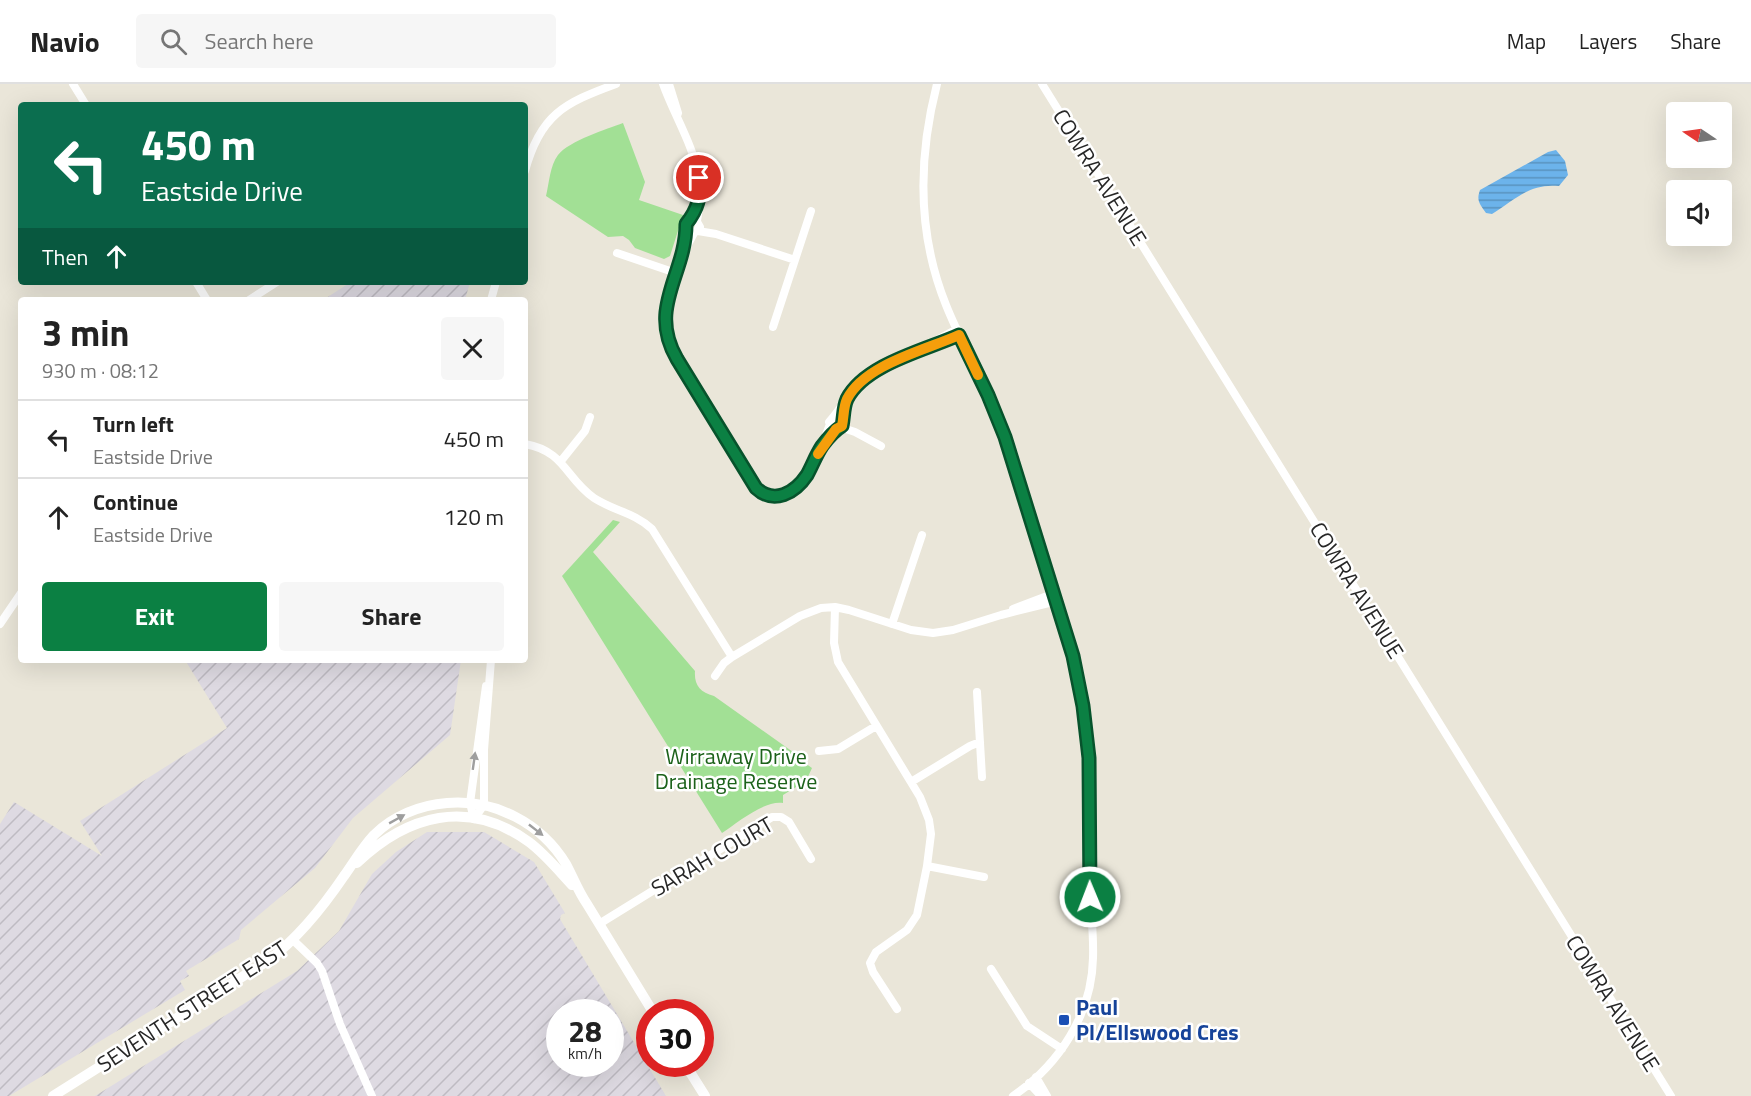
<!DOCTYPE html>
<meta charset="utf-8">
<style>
:root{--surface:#fff;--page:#f6f6f6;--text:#222;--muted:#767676;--line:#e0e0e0;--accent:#0b8043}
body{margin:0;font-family:"Titillium Web",sans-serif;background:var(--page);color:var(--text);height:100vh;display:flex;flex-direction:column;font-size:22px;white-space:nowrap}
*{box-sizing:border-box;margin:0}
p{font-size:20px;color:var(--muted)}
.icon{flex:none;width:33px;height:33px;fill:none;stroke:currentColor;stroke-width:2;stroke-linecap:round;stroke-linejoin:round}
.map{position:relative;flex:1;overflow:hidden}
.details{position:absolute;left:18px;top:213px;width:510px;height:366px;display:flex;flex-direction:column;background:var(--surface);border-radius:6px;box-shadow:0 6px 24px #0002}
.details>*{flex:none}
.hud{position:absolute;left:18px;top:18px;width:510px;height:183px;border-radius:6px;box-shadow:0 6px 24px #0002;background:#0b6e4f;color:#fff;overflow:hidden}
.needle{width:39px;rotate:283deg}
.fabs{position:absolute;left:1666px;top:18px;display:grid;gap:12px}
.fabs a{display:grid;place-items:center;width:66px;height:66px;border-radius:6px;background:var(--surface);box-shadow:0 6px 24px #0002;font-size:30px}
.speed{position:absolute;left:546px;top:915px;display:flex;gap:12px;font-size:30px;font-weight:700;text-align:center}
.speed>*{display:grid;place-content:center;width:78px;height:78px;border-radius:50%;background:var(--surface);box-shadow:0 6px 24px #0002;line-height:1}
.speed small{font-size:15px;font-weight:400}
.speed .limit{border:9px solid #d22;background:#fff;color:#111}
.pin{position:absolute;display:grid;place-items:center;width:51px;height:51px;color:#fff;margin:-26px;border:3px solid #fff;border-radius:50%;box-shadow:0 2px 6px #0007}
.me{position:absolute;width:66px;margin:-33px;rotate:359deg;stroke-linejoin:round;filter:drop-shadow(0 0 4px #0008)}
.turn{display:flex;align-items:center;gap:21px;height:126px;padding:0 24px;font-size:27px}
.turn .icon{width:78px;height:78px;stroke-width:2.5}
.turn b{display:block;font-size:42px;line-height:51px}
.then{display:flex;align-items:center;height:57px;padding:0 24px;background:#0003;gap:12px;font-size:22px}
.round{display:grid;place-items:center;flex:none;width:63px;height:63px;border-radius:6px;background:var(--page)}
.summary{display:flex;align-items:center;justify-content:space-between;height:102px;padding:0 24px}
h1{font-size:36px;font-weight:700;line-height:45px}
.action{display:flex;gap:12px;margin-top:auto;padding:12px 24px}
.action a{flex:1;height:69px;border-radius:6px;background:var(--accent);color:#fff;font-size:24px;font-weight:700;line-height:69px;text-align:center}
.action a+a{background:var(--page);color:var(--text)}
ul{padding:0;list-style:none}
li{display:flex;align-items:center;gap:18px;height:78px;padding:0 24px;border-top:2px solid var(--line)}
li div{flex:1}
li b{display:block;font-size:22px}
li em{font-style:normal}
header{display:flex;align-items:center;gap:36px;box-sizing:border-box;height:84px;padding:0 30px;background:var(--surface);border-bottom:2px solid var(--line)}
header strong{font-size:28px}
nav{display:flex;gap:33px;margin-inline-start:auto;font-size:21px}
.search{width:420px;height:54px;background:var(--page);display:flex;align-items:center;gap:15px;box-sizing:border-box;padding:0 21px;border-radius:6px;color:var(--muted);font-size:22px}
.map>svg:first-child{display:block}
.industrial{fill:url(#industrial-furrows);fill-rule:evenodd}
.park{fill:#a2e095}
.water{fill:url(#water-rules)}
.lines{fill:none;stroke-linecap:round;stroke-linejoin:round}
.minor{stroke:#fff;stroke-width:8}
.secondary{stroke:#fff;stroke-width:10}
.oneway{fill:#9e9e9e}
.route-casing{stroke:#07532c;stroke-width:15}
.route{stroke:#0b8043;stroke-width:10}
.slow{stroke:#f59e0b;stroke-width:10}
.transit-dot{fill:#1a4fb4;stroke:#fff;stroke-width:2}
.labels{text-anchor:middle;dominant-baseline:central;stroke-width:5;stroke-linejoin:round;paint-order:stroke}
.street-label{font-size:22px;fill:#272727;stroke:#fff}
.park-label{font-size:22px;fill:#1c621a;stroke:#fff}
.transit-label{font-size:22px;font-weight:bold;fill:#164399;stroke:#fff;text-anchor:start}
</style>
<header>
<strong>Navio</strong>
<div class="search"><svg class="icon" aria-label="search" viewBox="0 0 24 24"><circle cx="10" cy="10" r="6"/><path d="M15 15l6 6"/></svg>Search here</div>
<nav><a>Map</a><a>Layers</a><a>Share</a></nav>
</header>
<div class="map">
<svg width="1751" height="1012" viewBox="0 0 1751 1012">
<defs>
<pattern id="industrial-furrows" width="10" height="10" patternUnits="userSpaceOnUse" patternTransform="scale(1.5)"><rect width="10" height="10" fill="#dedae2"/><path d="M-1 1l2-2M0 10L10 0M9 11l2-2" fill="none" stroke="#bebbc2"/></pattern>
<pattern id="water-rules" width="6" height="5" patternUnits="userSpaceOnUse" patternTransform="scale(1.5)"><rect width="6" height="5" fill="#6cb3eb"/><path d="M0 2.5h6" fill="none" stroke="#5992be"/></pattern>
</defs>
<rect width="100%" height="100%" fill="#eae6d9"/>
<!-- industrial -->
<path class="industrial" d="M351,198H470L465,216H323Z
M185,576H461L450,651L353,734L315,784L241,846L239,855L186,887L189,892L180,897L185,906L9,1012H0V740L14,718L102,772L80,737L227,644Z
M427,748H484L534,778L565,829L561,831L560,835L666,1012H95L297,887L339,847L372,790L396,768ZM560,928H610V980H560Z"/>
<!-- park -->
<path class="park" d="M623,39L645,98L639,116L683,131L670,172L664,175L635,164L629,156L623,152L608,153L546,112C549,100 550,81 558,71C569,57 607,45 623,39Z
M613,436L620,438L593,468L695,587C694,601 700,608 714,612L800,673L802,677L812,684L806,697L783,711V719C764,716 737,739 722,749L562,492Z"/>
<!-- water -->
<path class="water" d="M1556,66L1565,77L1568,91L1559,102C1530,99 1516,115 1492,130L1486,129C1480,120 1476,117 1480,106L1548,68Z"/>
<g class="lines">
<!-- minor -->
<path class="minor" d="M73,0L86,21
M663,0C674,31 694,62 699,95C702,109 699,123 697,137
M669,0L678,29
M937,0C918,74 917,149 946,221C962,261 984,298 999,339C1012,372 1022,407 1033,441C1046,483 1061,526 1072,569C1093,645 1088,721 1090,799C1090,824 1094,849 1093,874C1092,930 1059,981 1013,1012
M1042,0L1671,1012
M525,87C540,31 564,19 616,0
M687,147C678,191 651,231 677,275L756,404C791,440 821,365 830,340
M698,147L716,150L795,176
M687,162L694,149L700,143L696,136L691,135L686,140V145L689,148
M617,169L676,189
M196,198L207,216
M249,216L277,198
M491,216L496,198
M773,243L811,127
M926,262L957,245
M834,332C843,321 850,308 860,299C887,274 927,265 959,251
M840,343L855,348L881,362
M825,358L842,340L840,333L834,332L829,338L831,342L836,345
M525,360C565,367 566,395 594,414C614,427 633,428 652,445L732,573
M561,377L585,347L590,333
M835,523L834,559L838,578L920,713L929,736L931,750L927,782L917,831L907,846L876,868L870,879L873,888L897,925
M1013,525L1055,509
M0,540L21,509
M892,540L922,451
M715,592L724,579L732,573L800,532L821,524L835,523L849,526L911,546L933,549L953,546L1001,531L1057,517
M977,608L982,693
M819,667L838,665L876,642
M911,698L970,662L980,658
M474,735L484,721V666L491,576
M474,735L470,719L486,602
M927,782L984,793
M599,840L772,733H781L789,738L811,775
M293,856L317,879L322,887L340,940L372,1012
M991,885L1027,942L1062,965
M1036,993L1047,1012
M1029,999L1041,1012"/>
<!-- secondary -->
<path class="secondary" d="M357,779C407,731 468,714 529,758C545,770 558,786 572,801
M685,980L705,1012
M53,1012L269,876C299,853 323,823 344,792C354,778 362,764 374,751C393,732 420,721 447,719C495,715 541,739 566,780C573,793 578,807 587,820C609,856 631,892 653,928"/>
</g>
<!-- one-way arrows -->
<defs><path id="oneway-solid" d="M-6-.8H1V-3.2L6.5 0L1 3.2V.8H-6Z" transform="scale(1.5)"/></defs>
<g class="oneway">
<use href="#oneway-solid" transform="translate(474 677) rotate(-82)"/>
<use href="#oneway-solid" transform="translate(397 735) rotate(-29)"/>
<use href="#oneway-solid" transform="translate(536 746) rotate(38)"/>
</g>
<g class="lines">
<defs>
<path id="route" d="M699,94C701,113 698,125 686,140C686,191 647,223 677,275L756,404C774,421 795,409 807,391C812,382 816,371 822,362C828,354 834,347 842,342C844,333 843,324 847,315C865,280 926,266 959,251L988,311L1005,353L1073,572L1083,622L1089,674L1090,813"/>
</defs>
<!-- route casing -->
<use href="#route" class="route-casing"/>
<!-- route -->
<use href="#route" class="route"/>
<!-- slow -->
<path class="slow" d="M818,370L836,345L842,342C844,333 843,324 847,315C865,280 926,266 959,251L978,291"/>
</g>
<!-- markers -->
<rect class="transit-dot" x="1058" y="930" width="12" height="12" rx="3"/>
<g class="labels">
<!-- street labels -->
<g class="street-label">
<text transform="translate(1100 93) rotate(58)">COWRA AVENUE</text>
<text transform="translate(1357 506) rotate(58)">COWRA AVENUE</text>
<text transform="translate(712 772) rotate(-30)">SARAH COURT</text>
<text transform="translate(1613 919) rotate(58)">COWRA AVENUE</text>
<text transform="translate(192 922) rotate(-33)">SEVENTH STREET EAST</text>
</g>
<!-- park labels -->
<g class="park-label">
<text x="736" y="672">Wirraway Drive<tspan x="736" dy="25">Drainage Reserve</tspan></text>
</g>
<!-- transit labels -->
<g class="transit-label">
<text x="1076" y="923">Paul<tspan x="1076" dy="25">Pl/Ellswood Cres</tspan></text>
</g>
</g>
</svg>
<div class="fabs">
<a><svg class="needle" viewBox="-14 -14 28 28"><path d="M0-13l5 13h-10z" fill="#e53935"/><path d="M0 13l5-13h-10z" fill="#767676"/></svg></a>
<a><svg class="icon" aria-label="sound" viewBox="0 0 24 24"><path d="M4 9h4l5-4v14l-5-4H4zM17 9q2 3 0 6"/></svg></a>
</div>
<div class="speed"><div>28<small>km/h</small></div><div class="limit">30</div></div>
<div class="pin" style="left:699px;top:94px;background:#d93025"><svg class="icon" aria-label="arrive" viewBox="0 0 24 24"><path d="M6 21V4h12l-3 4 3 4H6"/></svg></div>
<svg class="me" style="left:1090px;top:813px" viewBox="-20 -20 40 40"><circle r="17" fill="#0b8043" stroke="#fff" stroke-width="3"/><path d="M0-11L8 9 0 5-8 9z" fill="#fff"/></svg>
<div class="hud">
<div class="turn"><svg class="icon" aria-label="left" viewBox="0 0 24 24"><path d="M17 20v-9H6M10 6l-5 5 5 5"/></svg><div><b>450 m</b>Eastside Drive</div></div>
<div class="then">Then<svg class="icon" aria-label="ahead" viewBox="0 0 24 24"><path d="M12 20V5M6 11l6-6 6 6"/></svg></div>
</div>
<section class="details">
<div class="summary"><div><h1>3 min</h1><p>930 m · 08:12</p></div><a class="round"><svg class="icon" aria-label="close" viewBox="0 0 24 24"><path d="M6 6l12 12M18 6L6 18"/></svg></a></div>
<ul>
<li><svg class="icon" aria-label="left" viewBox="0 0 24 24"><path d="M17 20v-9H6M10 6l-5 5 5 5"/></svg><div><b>Turn left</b><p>Eastside Drive</p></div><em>450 m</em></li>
<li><svg class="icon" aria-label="ahead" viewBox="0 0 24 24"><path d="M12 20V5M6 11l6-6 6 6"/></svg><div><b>Continue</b><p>Eastside Drive</p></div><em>120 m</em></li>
</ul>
<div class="action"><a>Exit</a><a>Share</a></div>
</section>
</div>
